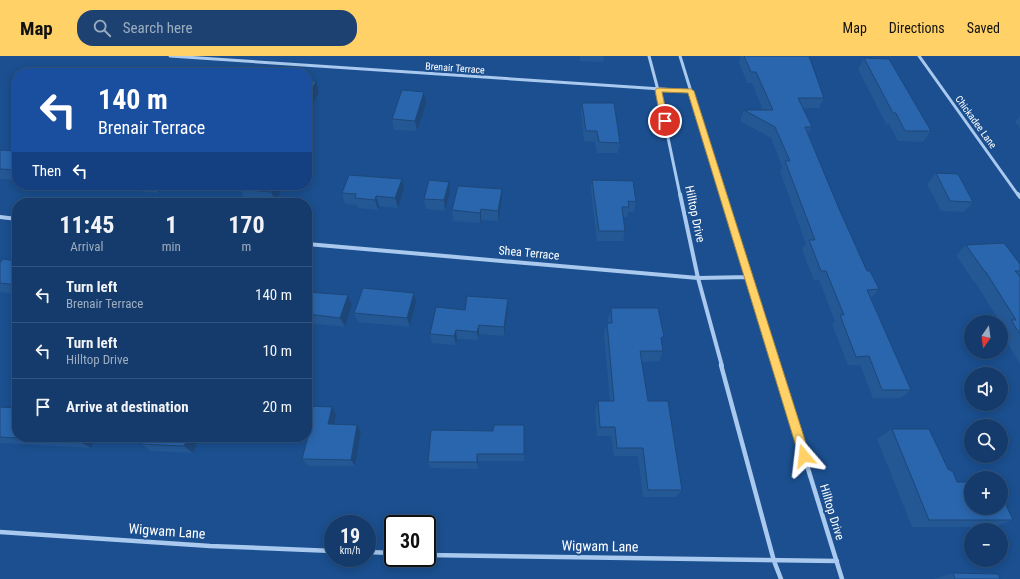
<!DOCTYPE html>
<meta charset="utf-8">
<style>
:root{--surface:#143b6b;--page:#1d4271;--text:#f1f3f6;--muted:#9dadc1;--line:#33557e;--accent:#ffd166}
body{margin:0;font-family:"Roboto Condensed",sans-serif;background:var(--page);color:var(--text);height:100vh;display:flex;flex-direction:column;font-size:15px;white-space:nowrap}
*{box-sizing:border-box;margin:0}
p{font-size:13px;color:var(--muted)}
.icon{flex:none;width:22px;height:22px;fill:none;stroke:currentColor;stroke-width:2;stroke-linecap:round;stroke-linejoin:round}
.map{position:relative;flex:1;overflow:hidden}
.panel{position:absolute;left:12px;top:142px;width:300px;height:244px;display:flex;flex-direction:column;background:var(--surface);border-radius:16px;box-shadow:0 2px 10px #0003,0 0 0 1px var(--line)}
.panel>*{flex:none}
.top-card{position:absolute;left:12px;top:12px;width:300px;height:122px;border-radius:16px;box-shadow:0 2px 10px #0003,0 0 0 1px var(--line);background:#1a4fa0;color:#fff;overflow:hidden}
.needle{width:26px;rotate:194deg}
.buttons{position:absolute;left:964px;top:259px;display:grid;gap:8px}
.buttons a{display:grid;place-items:center;width:44px;height:44px;border-radius:50%;background:var(--surface);box-shadow:0 2px 10px #0003,0 0 0 1px var(--line);font-size:20px}
.speed{position:absolute;left:324px;top:459px;display:flex;gap:8px;font-size:20px;font-weight:700;text-align:center}
.speed>*{display:grid;place-content:center;width:52px;height:52px;border-radius:50%;background:var(--surface);box-shadow:0 2px 10px #0003,0 0 0 1px var(--line);line-height:1}
.speed small{font-size:10px;font-weight:400}
.speed .limit{border:2px solid #111;border-radius:6px;background:#fff;color:#111}
.pin{position:absolute;display:grid;place-items:center;width:34px;height:34px;color:#fff;margin:-17px;border:2px solid #fff;border-radius:50%;box-shadow:0 1px 4px #0007}
.me{position:absolute;width:44px;margin:-22px;rotate:343deg;stroke-linejoin:round;filter:drop-shadow(0 0 3px #0008)}
.turn{display:flex;align-items:center;gap:14px;height:84px;padding:0 20px;font-size:18px}
.turn .icon{width:52px;height:52px;stroke-width:2.5}
.turn b{display:block;font-size:28px;line-height:34px}
.then{display:flex;align-items:center;height:38px;padding:0 20px;background:#0003;gap:8px;font-size:15px}
.eta{display:flex;justify-content:space-evenly;align-items:center;height:68px;text-align:center}
.eta b{font-size:24px;font-weight:700;line-height:28px}
ul{padding:0;list-style:none}
li{display:flex;align-items:center;gap:12px;height:56px;padding:0 20px;border-top:1px solid var(--line)}
li div{flex:1}
li b{display:block;font-size:15px}
li em{font-style:normal}
header{display:flex;align-items:center;gap:24px;box-sizing:border-box;height:56px;padding:0 20px;background:var(--accent);color:#111}
header strong{font-size:19px}
nav{display:flex;gap:22px;margin-inline-start:auto;font-size:14px}
.search{width:280px;height:36px;background:var(--page);display:flex;align-items:center;gap:10px;box-sizing:border-box;padding:0 14px;border-radius:16px;color:var(--muted);font-size:15px}
.map>svg:first-child{display:block}
.lines{fill:none;stroke-linecap:round;stroke-linejoin:round}
.minor-far2{stroke:#a9c9ee;stroke-width:3}
.minor-far1{stroke:#a9c9ee;stroke-width:4}
.minor{stroke:#a9c9ee;stroke-width:4.5}
.wall{fill:#245895}
.shaded-wall{fill:#1d4779}
.building{fill:#2a66ad;stroke:#1d4779}
.route{fill:#ffd166;stroke:#a68842}
.labels{text-anchor:middle;dominant-baseline:central;stroke-width:4;stroke-linejoin:round;paint-order:stroke}
.far-street-label{font-size:10px;fill:#fff;stroke:#1b4f8f}
.street-label{font-size:12px;fill:#fff;stroke:#1b4f8f}
.near-street-label{font-size:14px;fill:#fff;stroke:#1b4f8f}
</style>
<header>
<strong>Map</strong>
<div class="search"><svg class="icon" aria-label="search" viewBox="0 0 24 24"><circle cx="10" cy="10" r="6"/><path d="M15 15l6 6"/></svg>Search here</div>
<nav><a>Map</a><a>Directions</a><a>Saved</a></nav>
</header>
<div class="map">
<svg width="1020" height="523" viewBox="0 0 1020 523">
<rect width="100%" height="100%" fill="#1b4f8f"/>
<g class="lines">
<!-- minor-far2 -->
<path class="minor-far2" d="M170,0L691,35
M649,0L658,34L680,139
M680,0L723,139
M919,0L1018,139"/>
<!-- minor-far1 -->
<path class="minor-far1" d="M680,138L698,222L722,310
M723,138L776,310
M1018,138L1020,141
M0,161L17,163
M307,188L698,222L749,221"/>
<!-- minor -->
<path class="minor" d="M721,309L774,505L781,523
M776,309L842,523
M0,476L210,490L333,495
M367,496L393,497
M427,499L837,505"/>
</g>
<!-- wall -->
<path class="wall" d="M580,0H604L603,6L580,5Z
M741,0H809L824,42L819,52H803L812,71L808,77L840,155L867,215L879,233L871,242L911,334L901,342H873L860,309H848L832,268L835,265L819,224H814L802,194L806,188L780,115L782,110L771,82L740,65L744,54H763L752,27H747L739,6Z
M864,2L931,75L923,86L898,85L889,68H886L858,13Z
M307,25L319,36L309,57H307Z
M424,36L426,47L417,75L394,74L392,63Z
M582,47L620,87L618,97H597L595,86L584,85L581,57Z
M1020,60V72L1015,66Z
M0,94L17,95V124L0,123Z
M936,117L973,146L964,156L941,155L927,128Z
M592,124L636,146L634,156H628L627,161H623L625,175L623,185H597L591,135Z
M81,129H95L94,130Z
M112,129H186L182,135L161,133L159,137L115,133Z
M284,129L276,146L245,144L240,133Z
M404,133L398,152L379,150L378,154L358,152L357,149L345,148L342,137Z
M502,133V144L498,165L481,164L480,167L453,165L452,154Z
M450,136L445,155L426,153L424,143Z
M966,189L1020,208V219L1019,220L1020,221V308L1001,276V272L1003,270L1001,268V266H1000L975,226H974L956,199Z
M17,205V238L0,236V207Z
M307,236L352,249L345,271L307,267Z
M508,243V253L504,280L479,278L478,284L457,283L456,289L432,287L430,278L465,254Z
M416,246L410,271L358,266L354,257Z
M611,252L662,285L663,295L659,305L642,306L648,345L682,434L676,441H643L638,400H614L611,380H597L595,355L598,345H610L604,278L607,267H608V264Z
M307,348L309,350L332,351L336,358L334,368L361,376L355,410H308L302,403L307,384L242,381H307Z
M0,351L97,381L91,392L0,387Z
M892,373L948,413L957,426L1013,464L993,471H912L877,383Z
M431,374L524,398V405H478V413L430,412L428,406Z
M144,381H200L193,397L151,395L141,388Z
M953,517L1000,523H934Z"/>
<!-- shaded-wall -->
<path class="shaded-wall" d="M316,25L319,36L309,57L307,51V43Z
M424,36L426,47L417,75L415,65Z
M402,123L404,133L398,152L395,142Z
M449,126L450,136L445,155L444,144Z
M153,129H159L161,133L159,137Z
M179,129H186L182,135Z
M275,129H284L276,146L271,136Z
M502,133V144L498,165V155Z
M376,140L379,150L378,154L375,144Z
M481,153V164L480,167V157Z
M414,237L416,246L410,271L407,262Z
M348,239L352,249L345,271L340,262Z
M508,243V253L504,280V271Z
M479,269V278L478,284L477,276Z
M456,274L457,283L456,289L454,280Z
M332,351L336,358L333,375L328,368Z
M357,369L361,376L355,410L351,404Z
M82,381H97L91,392L80,386Z
M188,381H200L193,397L184,390Z
M477,398L478,405V413L477,406Z"/>
<!-- building -->
<path class="building" d="M744,0H809L824,42H798L812,71H805L840,155L867,215H870L879,233L867,234L911,334H882L869,300L856,301L840,259H844L826,215H821L809,184H815L785,105H790L775,71L744,54H773L756,16H751Z
M864,2L889,3L931,75H905L896,57H893Z
M307,25H316L307,43Z
M402,34L424,36L415,65L392,63Z
M582,47H614L620,87L599,86L597,75H586Z
M0,94L17,95V114L0,113Z
M936,117L958,118L973,146L950,145Z
M349,119L402,123L395,142L376,140L375,144L355,142L356,138L342,137Z
M429,124L449,126L444,144L424,143Z
M592,124L633,125L636,146L628,145L629,151H622L625,175H599Z
M242,129H275L271,136L240,133Z
M458,130L502,133L498,155L481,153L480,157L452,154Z
M1004,187L1020,208V215H1015L1020,221V278L1011,264H1016L986,216H985L966,189Z
M3,203L17,205V229L0,227V207Z
M363,232L414,237L407,262L354,257Z
M307,236L348,239L340,262L307,258Z
M467,240L508,243L504,271L479,269L477,276L456,274L454,280L430,278L436,251L465,254Z
M611,252H658L664,280L661,282L663,295H640L648,345H668L682,434H648L643,392H617L615,371H600L598,345H614L607,267H612Z
M307,350L332,351L328,368L357,369L351,404L302,403L309,377H307Z
M0,351L17,352V381H82L80,386L0,381Z
M494,369H524V398H477V406H428L431,374L493,375Z
M892,373H929L948,413L953,416L957,426H971V452H1001V438L1013,464H929Z
M144,381H188L184,390L141,388Z
M953,517L998,518L1000,523H955Z"/>
<!-- route -->
<path class="route" d="M658,32L691,33L694,35L810,400L808,404L804,405L801,404L799,400L688,37L662,36L668,65L665,68L661,65L655,34Z"/>
<g class="labels">
<!-- far-street labels -->
<g class="far-street-label">
<text transform="translate(455 12) rotate(4)">Brenair Terrace</text>
<text transform="translate(976 66) rotate(54)">Chickadee Lane</text>
</g>
<!-- street labels -->
<g class="street-label">
<text transform="translate(695 158) rotate(78)">Hilltop Drive</text>
<text transform="translate(529 197) rotate(5)">Shea Terrace</text>
<text transform="translate(832 456) rotate(73)">Hilltop Drive</text>
</g>
<!-- near-street labels -->
<g class="near-street-label">
<text transform="translate(167 475) rotate(4)">Wigwam Lane</text>
<text transform="translate(600 490) rotate(1)">Wigwam Lane</text>
</g>
</g>
</svg>
<div class="buttons">
<a><svg class="needle" viewBox="-14 -14 28 28"><path d="M0-13l5 13h-10z" fill="#e53935"/><path d="M0 13l5-13h-10z" fill="#9dadc1"/></svg></a>
<a><svg class="icon" aria-label="sound" viewBox="0 0 24 24"><path d="M4 9h4l5-4v14l-5-4H4zM17 9q2 3 0 6"/></svg></a>
<a><svg class="icon" aria-label="search" viewBox="0 0 24 24"><circle cx="10" cy="10" r="6"/><path d="M15 15l6 6"/></svg></a>
<a>+</a>
<a>−</a>
</div>
<div class="speed"><div>19<small>km/h</small></div><div class="limit">30</div></div>
<div class="pin" style="left:665px;top:65px;background:#d93025"><svg class="icon" aria-label="arrive" viewBox="0 0 24 24"><path d="M6 21V4h12l-3 4 3 4H6"/></svg></div>
<svg class="me" style="left:804px;top:400px" viewBox="-20 -20 40 40"><path d="M0-17L14 15 0 8-14 15z" fill="#ffd166" stroke="#fff" stroke-width="4"/></svg>
<div class="top-card">
<div class="turn"><svg class="icon" aria-label="left" viewBox="0 0 24 24"><path d="M17 20v-9H6M10 6l-5 5 5 5"/></svg><div><b>140 m</b>Brenair Terrace</div></div>
<div class="then">Then<svg class="icon" aria-label="left" viewBox="0 0 24 24"><path d="M17 20v-9H6M10 6l-5 5 5 5"/></svg></div>
</div>
<section class="panel">
<div class="eta">
<div><b>11:45</b><p>Arrival</p></div>
<div><b>1</b><p>min</p></div>
<div><b>170</b><p>m</p></div>
</div>
<ul>
<li><svg class="icon" aria-label="left" viewBox="0 0 24 24"><path d="M17 20v-9H6M10 6l-5 5 5 5"/></svg><div><b>Turn left</b><p>Brenair Terrace</p></div><em>140 m</em></li>
<li><svg class="icon" aria-label="left" viewBox="0 0 24 24"><path d="M17 20v-9H6M10 6l-5 5 5 5"/></svg><div><b>Turn left</b><p>Hilltop Drive</p></div><em>10 m</em></li>
<li><svg class="icon" aria-label="arrive" viewBox="0 0 24 24"><path d="M6 21V4h12l-3 4 3 4H6"/></svg><div><b>Arrive at destination</b></div><em>20 m</em></li>
</ul>
</section>
</div>
